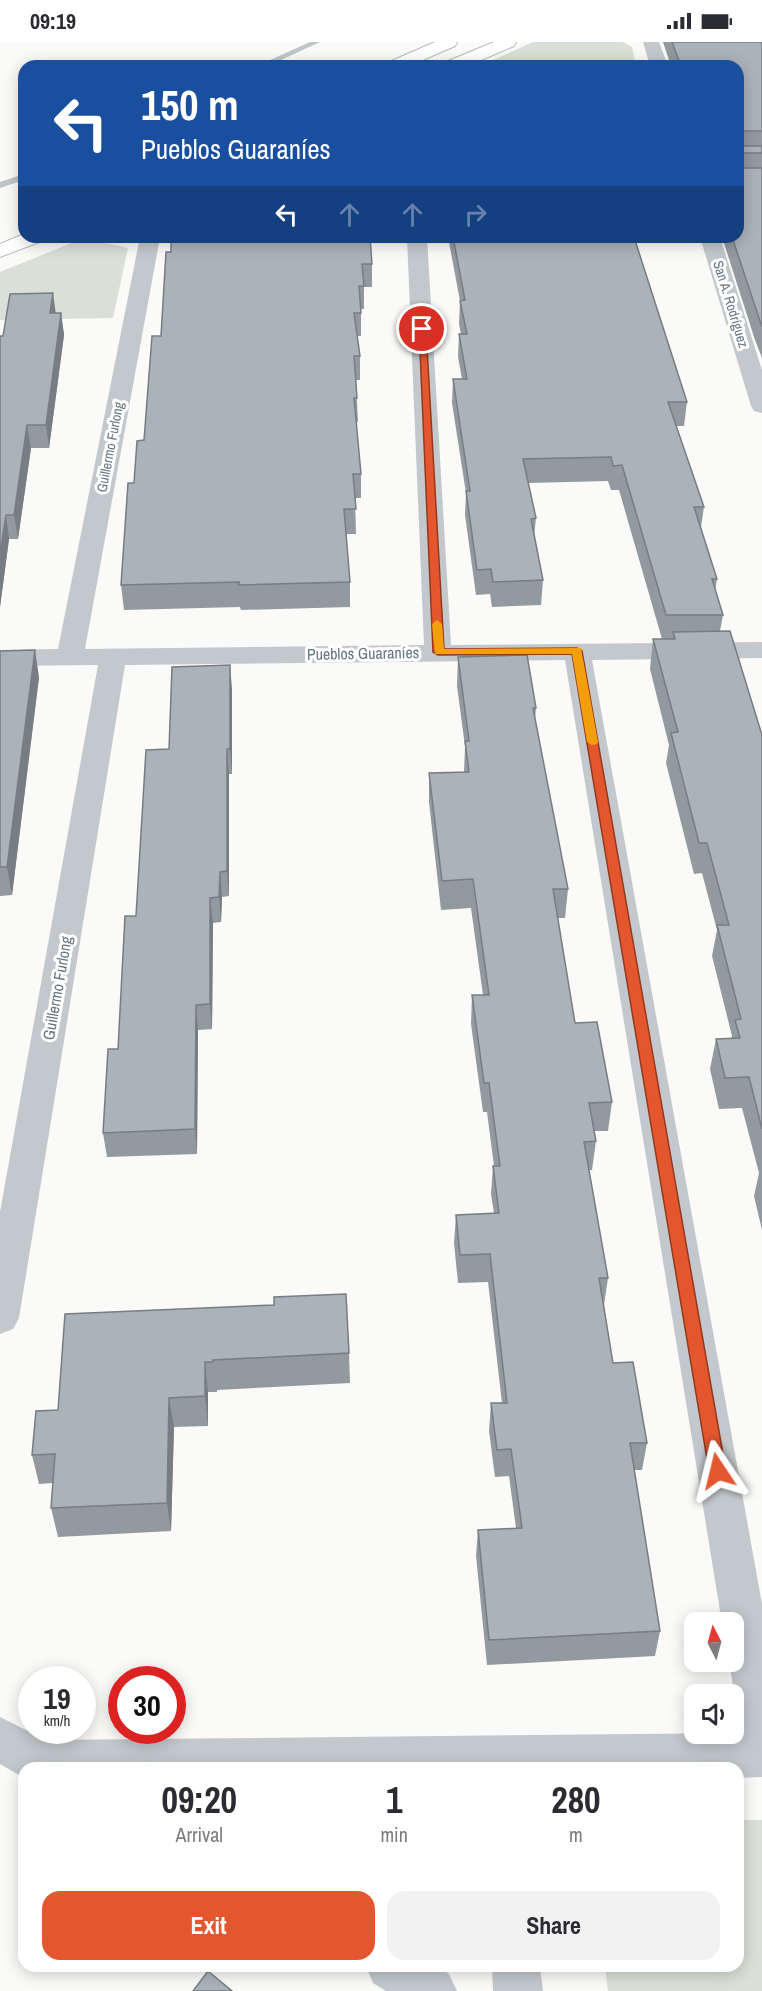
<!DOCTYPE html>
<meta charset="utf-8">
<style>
:root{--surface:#fff;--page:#f2f2f3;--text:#2b2b33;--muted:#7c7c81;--accent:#e4572e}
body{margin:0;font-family:"Archivo Narrow",sans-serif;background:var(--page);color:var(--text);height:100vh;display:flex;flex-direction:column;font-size:22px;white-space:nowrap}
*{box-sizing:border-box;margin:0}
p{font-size:20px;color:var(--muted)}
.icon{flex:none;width:33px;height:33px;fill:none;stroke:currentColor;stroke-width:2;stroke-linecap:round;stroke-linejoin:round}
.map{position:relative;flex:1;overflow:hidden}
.details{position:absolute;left:18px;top:1720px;width:726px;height:210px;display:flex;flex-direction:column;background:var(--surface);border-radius:18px;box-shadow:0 3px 15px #0003}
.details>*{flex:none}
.top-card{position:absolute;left:18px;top:18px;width:726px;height:183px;border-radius:18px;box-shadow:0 3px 15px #0003;background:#1a4fa0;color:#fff;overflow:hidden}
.needle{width:39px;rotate:354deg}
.fabs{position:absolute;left:684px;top:1570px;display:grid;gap:12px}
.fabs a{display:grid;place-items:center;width:60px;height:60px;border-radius:12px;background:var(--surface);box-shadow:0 3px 15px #0003;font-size:30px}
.speed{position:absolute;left:18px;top:1624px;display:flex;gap:12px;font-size:30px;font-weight:700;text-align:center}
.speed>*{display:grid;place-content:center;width:78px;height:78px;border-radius:50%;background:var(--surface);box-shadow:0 3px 15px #0003;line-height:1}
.speed small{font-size:15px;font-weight:400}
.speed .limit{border:9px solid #d22;background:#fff;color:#111}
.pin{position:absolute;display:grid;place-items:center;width:51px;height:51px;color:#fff;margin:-26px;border:3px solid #fff;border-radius:50%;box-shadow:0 2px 6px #0007}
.me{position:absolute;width:66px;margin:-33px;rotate:350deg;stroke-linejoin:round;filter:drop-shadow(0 0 4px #0008)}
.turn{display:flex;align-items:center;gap:21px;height:126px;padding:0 24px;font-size:27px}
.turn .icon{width:78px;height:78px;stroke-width:2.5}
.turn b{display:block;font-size:42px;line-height:51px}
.lanes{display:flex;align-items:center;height:57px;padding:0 24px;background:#0003;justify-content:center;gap:30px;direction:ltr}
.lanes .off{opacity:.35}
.eta{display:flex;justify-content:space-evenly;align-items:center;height:102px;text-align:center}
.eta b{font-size:36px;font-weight:800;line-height:42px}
.cta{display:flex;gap:12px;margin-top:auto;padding:12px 24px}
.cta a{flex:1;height:69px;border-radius:18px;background:var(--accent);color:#fff;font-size:24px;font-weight:800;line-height:69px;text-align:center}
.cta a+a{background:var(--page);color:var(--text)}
.status{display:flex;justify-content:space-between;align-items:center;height:42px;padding:0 30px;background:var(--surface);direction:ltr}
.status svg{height:16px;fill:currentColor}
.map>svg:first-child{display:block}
.green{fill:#dadfd7}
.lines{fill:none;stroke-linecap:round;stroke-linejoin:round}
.stream{fill:#bbc7cb;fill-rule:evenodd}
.secondary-casing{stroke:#b3babf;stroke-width:2}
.minor{fill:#c3c8cc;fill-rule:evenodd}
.secondary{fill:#fff;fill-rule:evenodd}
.wall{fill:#929a9f}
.shaded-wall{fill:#777d82}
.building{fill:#aab3b9;stroke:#777d82;stroke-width:1.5}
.route{fill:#e4572e;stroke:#94391e;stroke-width:1.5}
.slow{fill:#f59e0b}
.labels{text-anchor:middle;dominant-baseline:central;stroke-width:6;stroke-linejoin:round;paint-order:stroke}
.far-street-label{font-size:14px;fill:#657683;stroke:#fff}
.street-label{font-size:16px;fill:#657683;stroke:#fff}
</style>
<div class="status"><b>09:19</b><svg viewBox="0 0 49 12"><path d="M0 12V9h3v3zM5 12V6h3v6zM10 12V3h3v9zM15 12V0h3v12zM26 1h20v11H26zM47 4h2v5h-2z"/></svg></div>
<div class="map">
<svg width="762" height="1949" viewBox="0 0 762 1949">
<rect width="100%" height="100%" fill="#fafaf8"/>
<!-- green -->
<path class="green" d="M533,0H623L632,5L636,24H480Z
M84,196L128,206L113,276L0,278V230Z
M738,1778H762V1949H608L605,1925L738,1924Z"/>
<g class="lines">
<!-- stream -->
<path class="stream" d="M310,0H320L268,24H257Z
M24,132V138L0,146V140Z"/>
<defs>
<path id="secondary" d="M435,0H457L455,4L409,24H386L389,20Z
M494,0H516L514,4L467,24H443L446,20Z
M24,192V195H45L42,199L0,215V202Z"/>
</defs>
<!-- secondary casing -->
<use href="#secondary" class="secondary-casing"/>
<!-- minor -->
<path class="minor" d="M643,0H659L668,24H650Z
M140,195H160L85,607L424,603L407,195H427L451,603L762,600V616L592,618L762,1562V1735L738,1736V1726H24V1736L0,1722V1675L46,1698L741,1691L729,1620H734V1581H722L565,618L125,623L19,1276L13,1287L0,1292V1170L98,623L0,624V608L58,607Z
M700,195H720L762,328V371L754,369L751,364Z
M366,1924H437L449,1932L457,1949H386L373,1941Z
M492,1924H540L543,1949H493Z"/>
<!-- secondary -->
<use href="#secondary" class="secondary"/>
</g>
<!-- wall -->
<path class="wall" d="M663,0H762V316L755,298L722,195H738V24H671Z
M448,195H634L687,360L684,384H676L704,465L701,485L717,537L715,549L723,573L720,589L762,693V1188L754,1154L759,1131L742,1066L719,1067L710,1027L716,997L731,996L732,994L712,914L717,888L702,831L694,832L666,721L669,703L650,627L653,597H662L619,448H611L608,439L528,441L536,476L534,495L543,538L541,563L492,565L490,552L476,553L465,473L466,451L452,361L453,337H462L458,315L459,292H461L459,282L460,259Z
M171,210L372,222V245H364V267H361V294H357L360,314V338H356L358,380H356L361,432V456H355L356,492H346L350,540V565L241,568L240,565L124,568L121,543L134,441L144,398L161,294Z
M56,271H61L64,293L49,406H31L18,497H9L0,565V294H3Z
M0,609L39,635L12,853L0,854Z
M458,615L536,666L535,677L568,847L565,876H558L575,981L612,1060L608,1089H594L596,1099L592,1128H589L608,1236L604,1263L613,1321L647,1401L642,1428H634L660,1589L655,1614L487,1623L476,1514L478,1488L516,1486L509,1434L495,1435L489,1389L491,1361H502L488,1240L458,1241L454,1201L456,1173L494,1171L491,1152L493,1124H494L487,1070H483L471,982L472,953H483L471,866L441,868L429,760V731L464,730L465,704L457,644Z
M232,647V732H229V854L222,855L221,880L213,881L212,987L198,988L197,1112L107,1115L103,1091L118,1007L136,874L169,707Z
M65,1272L349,1311L350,1341L217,1348V1350H208V1384L174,1385L171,1489L58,1495L51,1466L53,1441L39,1442L32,1413L58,1368Z"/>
<!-- shaded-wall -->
<path class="shaded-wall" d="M53,251L56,273L50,271Z
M61,271L64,293L49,406L46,383Z
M27,383L31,406L18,497L14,473Z
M6,473L9,497L0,565V512Z
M35,608L39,635L12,853L7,825Z
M230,623L232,647V732L230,707Z
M227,707L229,732V854L227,829Z
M220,830L222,855L221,880L219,855Z
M210,856L213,881L212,987L210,962Z
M196,963L198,988L197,1112L195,1087Z
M205,1320L208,1350V1384L205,1354Z
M169,1356L174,1385L171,1489L167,1461Z"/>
<!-- building -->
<path class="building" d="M672,0H762V89H739V104H762V111H739V126H762V285L732,195H738V24H681Z
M171,195H370L372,222H362L364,244H359L361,271H354L360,314H354L357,356H354L361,432H353L356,467H344L350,540L239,543V540L121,543L128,441H134L137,399L144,398L152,294H161L166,210H171Z
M453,195H634L687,360H668L704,465H694L717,537H712L723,573H666L622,423L613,424L611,415L523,417L536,476L531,477L543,538L493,540L491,527L477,528L466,449H470L453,337H467L459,292H467L460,259L465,258Z
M53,251L50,271H61L46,383H27L14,473H6L0,512V294H3L10,252Z
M730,589L762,693V1087L749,1035L725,1036L716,997L740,996L735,978L741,977L717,883H729L707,801H699L671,691L678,690L653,597H675L673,590Z
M35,608L7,825H0V609Z
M527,613L536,666H533L568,847H553L575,981L597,980L612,1060L589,1061L596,1099L584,1100L608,1236H599L613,1321L633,1320L647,1401H630L660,1589L489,1598L478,1488L522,1486L511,1407L497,1408L491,1361H507L490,1212L460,1213L456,1173L499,1171L493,1124H500L489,1041H484L472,953H489L473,837L442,839L429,731L469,730L465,699H469L458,615Z
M230,623V707H227V829L220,830L219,855L210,856V962L196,963L195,1087L103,1091L108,1007H118L125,874H136L146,708L169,707L172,625Z
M346,1252L349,1311L213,1318V1320H205V1354L169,1356L167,1461L51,1466L55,1412L32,1413L36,1369L58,1368L65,1272L274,1263V1255Z
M208,1929L232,1949H193Z"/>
<!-- route -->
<path class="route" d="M419,285L426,287L444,607L577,606L582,609L726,1429L724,1434L718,1437L712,1434L709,1429L572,612L438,613L433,610Z"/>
<!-- slow -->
<path class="slow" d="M437,578L442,582L444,607L581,606L598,700L597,702L592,703L587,700L572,612H435L432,582Z"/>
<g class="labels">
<!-- far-street labels -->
<g class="far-street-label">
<text transform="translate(731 262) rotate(73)">San A. Rodríguez</text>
<text transform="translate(110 405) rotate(-79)">Guillermo Furlong</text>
</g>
<!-- street labels -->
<g class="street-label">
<text transform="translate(363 611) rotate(-1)">Pueblos Guaraníes</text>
<text transform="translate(57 946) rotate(-80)">Guillermo Furlong</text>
</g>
</g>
</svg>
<div class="fabs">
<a><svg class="needle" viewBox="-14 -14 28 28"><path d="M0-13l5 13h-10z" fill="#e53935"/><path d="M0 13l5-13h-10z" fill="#7c7c81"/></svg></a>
<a><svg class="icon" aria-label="sound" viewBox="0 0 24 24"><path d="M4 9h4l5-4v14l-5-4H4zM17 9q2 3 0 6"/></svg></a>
</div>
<div class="speed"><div>19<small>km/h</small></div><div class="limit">30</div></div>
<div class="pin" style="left:422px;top:287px;background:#d93025"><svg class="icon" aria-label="arrive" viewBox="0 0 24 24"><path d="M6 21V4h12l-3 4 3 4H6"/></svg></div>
<svg class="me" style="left:718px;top:1429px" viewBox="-20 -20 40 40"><path d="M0-17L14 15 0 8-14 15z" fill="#e4572e" stroke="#fff" stroke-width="4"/></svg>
<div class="top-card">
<div class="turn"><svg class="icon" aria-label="left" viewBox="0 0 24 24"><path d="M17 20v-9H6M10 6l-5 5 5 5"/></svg><div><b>150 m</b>Pueblos Guaraníes</div></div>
<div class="lanes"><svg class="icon" aria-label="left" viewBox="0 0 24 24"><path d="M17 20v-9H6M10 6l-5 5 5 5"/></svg><svg class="icon off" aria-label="ahead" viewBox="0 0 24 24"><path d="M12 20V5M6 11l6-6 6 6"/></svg><svg class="icon off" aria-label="ahead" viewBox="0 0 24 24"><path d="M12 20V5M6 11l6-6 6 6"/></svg><svg class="icon off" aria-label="right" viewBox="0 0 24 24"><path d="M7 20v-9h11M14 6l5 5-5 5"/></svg></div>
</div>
<section class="details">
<div class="eta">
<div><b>09:20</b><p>Arrival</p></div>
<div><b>1</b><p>min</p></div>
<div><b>280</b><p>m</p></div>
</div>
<div class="cta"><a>Exit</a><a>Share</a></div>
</section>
</div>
